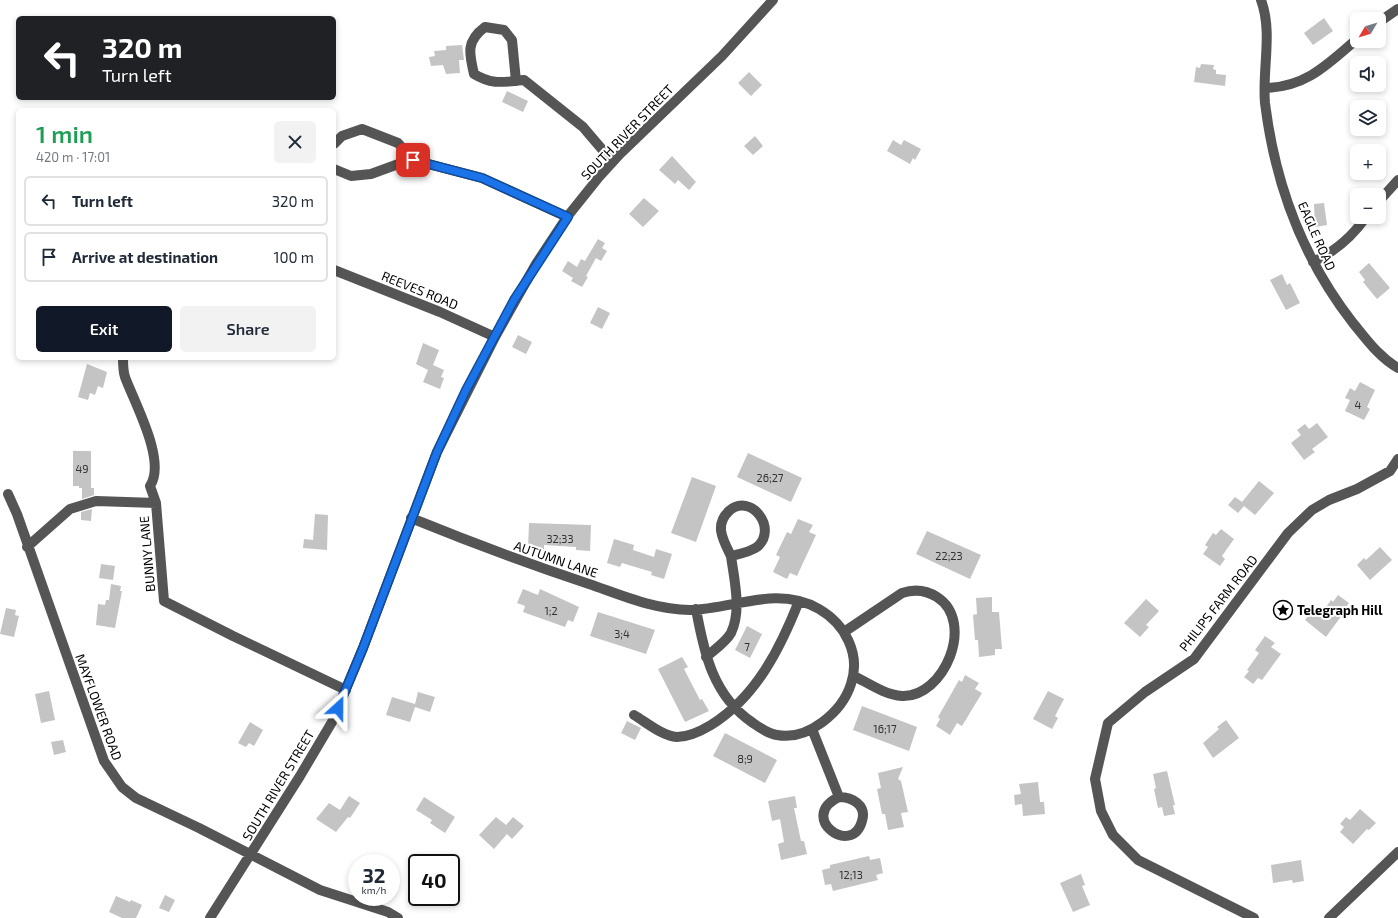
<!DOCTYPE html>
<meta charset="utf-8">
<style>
:root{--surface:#fff;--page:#f2f2f3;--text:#1f2937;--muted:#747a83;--line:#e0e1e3;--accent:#111827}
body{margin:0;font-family:"Exo 2",sans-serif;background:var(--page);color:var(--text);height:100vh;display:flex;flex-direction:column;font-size:15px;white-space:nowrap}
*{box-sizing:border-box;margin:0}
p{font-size:13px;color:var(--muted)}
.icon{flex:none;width:22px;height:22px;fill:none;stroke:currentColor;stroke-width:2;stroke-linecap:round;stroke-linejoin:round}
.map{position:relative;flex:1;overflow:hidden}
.side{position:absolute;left:16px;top:108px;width:320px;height:252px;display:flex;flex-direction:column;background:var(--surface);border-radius:6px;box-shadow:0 2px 6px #0003}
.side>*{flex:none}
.banner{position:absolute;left:16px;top:16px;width:320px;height:84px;border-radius:6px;box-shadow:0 2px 6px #0003;background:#202124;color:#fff;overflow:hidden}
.needle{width:26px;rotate:232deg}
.tools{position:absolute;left:1350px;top:12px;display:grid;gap:8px}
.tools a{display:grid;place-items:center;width:36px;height:36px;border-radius:6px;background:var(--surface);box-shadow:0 2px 6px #0003;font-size:20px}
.speed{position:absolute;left:348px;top:854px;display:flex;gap:8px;font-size:20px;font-weight:700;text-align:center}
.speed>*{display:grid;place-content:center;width:52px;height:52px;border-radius:50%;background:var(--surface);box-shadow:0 2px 6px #0003;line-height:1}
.speed small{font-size:10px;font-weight:400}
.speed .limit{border:2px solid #111;border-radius:6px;background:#fff;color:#111}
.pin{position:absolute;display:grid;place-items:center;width:34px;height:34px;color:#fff;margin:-17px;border-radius:8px;box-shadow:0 2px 6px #0006}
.me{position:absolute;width:44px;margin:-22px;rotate:24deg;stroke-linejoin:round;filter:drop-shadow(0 0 3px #0008)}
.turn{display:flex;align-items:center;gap:14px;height:84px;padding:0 20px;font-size:18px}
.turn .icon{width:52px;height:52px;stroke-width:2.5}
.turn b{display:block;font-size:28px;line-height:34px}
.round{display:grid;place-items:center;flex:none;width:42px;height:42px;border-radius:6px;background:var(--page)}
.summary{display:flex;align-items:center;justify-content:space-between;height:68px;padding:0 20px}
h1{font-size:24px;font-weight:600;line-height:30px;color:#1e9e55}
.button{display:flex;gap:8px;margin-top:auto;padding:8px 20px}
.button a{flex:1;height:46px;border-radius:6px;background:var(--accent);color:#fff;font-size:16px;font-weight:600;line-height:46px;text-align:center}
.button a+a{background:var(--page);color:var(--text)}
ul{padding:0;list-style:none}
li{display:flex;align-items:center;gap:12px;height:50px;margin:0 8px 6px;padding:0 12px;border:2px solid var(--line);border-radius:6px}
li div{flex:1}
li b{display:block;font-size:15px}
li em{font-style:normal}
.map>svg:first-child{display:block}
.building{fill:#c4c4c4}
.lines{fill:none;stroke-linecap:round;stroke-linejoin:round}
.minor{stroke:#555;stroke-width:10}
.route-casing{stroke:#114b97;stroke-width:10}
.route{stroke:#1a73e8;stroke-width:7}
.labels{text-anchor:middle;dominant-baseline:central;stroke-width:4;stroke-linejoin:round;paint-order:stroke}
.number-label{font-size:11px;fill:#313131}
.street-label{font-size:13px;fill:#000;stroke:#fff}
.poi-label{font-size:13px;font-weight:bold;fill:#000;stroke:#fff;text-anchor:start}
</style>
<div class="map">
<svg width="1398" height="918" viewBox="0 0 1398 918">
<rect width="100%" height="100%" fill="#fff"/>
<!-- building -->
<path class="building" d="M1324,18L1333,31L1313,45L1304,33Z
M462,45L464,60H459L460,73L446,74L443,65L431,66L429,57L435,56L434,51L446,50V46Z
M1201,64L1214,65L1213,69L1216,70V74L1226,75L1225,86L1194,82L1196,67L1200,68Z
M749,72L762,85L751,96L738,83Z
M507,91L528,101L523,112L502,102Z
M755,136L763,146L753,155L744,146Z
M893,140L901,145L904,140L921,149L915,160L913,158L910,164L887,151Z
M672,156L696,182L689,190L678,180L675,184L659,170Z
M644,198L659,211L643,227L629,214Z
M1324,203L1327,225L1315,227L1314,204Z
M598,239L605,243L602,248L607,251L601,261L596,258L586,276L588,277L582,287L571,281L573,278L562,271L568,261L577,267L581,259L585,261Z
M1369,263L1390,288L1377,299L1363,282L1365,280L1359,272Z
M1282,274L1287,285L1290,283L1300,303L1286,310L1270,280Z
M598,307L610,313L602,329L590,323Z
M518,335L532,342L526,354L512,347Z
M423,343L439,350L433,365L444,370L441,377L444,378L440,389L423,382L428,370L416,364Z
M87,364L107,372L103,388L98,386L95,395L90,393L88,400L78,397Z
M1360,382L1375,390L1367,407L1370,409L1364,420L1345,411L1350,400L1345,398L1350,388L1355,391Z
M1317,423L1328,437L1312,449L1315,452L1304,460L1291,443L1301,435L1297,430L1305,424L1309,429Z
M73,451H91V488H94V495L82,499V488H79V486H73Z
M748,453L802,478L791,502L737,477Z
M692,477L716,486L696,542L671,533Z
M1259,481L1274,493L1255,515L1244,506L1238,513L1228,505L1235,497L1242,502Z
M92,509L91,521L81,520V512Z
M315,514L328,515L327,550L303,548L304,539L313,540Z
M798,519L813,525L809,532L816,535L797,576L790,573L787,579L773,572L780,557L776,555L787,532L791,534Z
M529,523L591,525L590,551L576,550V547L544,545V549L528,548Z
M1221,529L1234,539L1222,556L1225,559L1220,566L1203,554L1208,547L1205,545L1213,533L1216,535Z
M927,531L981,555L970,579L916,554Z
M614,539L634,545L633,550L654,557L656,549L672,554L664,579L651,575L652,572L622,563L620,567L607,563Z
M1380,547L1392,560L1370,580L1357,565L1364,558L1366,560Z
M101,564L115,566L113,580L99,578Z
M111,584L121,586L120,591H122L115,628L96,625L98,604L105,605L106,600H109Z
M523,589L538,595L540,589L579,607L573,622L568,620L565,627L523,612L525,606L517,603Z
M1338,595L1349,603L1344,610L1345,611L1326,637L1305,620L1312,610L1320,616L1331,600L1333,602Z
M992,597V612H999L1002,649H995V655L979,657L978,640H975L973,615L977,614L976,598Z
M1146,599L1159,611L1146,625L1149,627L1140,637L1124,623Z
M6,608L16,610L15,615L19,616L14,637L0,634Z
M598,612L655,630L646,654L590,636Z
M747,626L762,634L750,658L735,650Z
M1265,636L1275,643L1271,647L1281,654L1262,680L1258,678L1253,684L1244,677L1249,671L1247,670L1259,653L1255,650Z
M682,657L688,667L684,669L700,700L702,699L709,711L685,722L658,669Z
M965,675L979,683L975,689L982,693L962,726L957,723L950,735L936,726L940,719L938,717L959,680L962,682Z
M49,691L55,720L41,723L35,694Z
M1048,691L1064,699L1055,716L1058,718L1052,729L1033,719Z
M418,692L435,697L430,712L415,707L410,722L386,715L392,697L415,704Z
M862,706L917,727L909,751L853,730Z
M1226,720L1239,738L1213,758L1203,743L1219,729L1217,727Z
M627,721L641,728L635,740L621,733Z
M250,722L263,730L254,746L249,743L246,747L238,743Z
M725,733L777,760L765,783L713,756Z
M63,740L66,752L54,755L51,742Z
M903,767L898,779L901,781L908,812L901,813L904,827L888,830L885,814H882L877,789L881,788L878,773Z
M1167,771L1175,805H1173L1175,814L1164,816L1162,807L1158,808L1154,789L1156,788L1153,774Z
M1038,782L1040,802H1044L1045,814L1023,816L1022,804L1015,805L1014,795L1021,794L1019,784Z
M349,796L360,803L350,818L348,817L336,832L316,819L329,803L340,810Z
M795,796L797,808H794L801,841H804L807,854L781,860L778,844L784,842L780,819L772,821L768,801Z
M424,797L455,817L445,833L430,823L432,820L416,810Z
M1360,809L1376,823L1369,830L1367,829L1353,844L1340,832L1344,827L1340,824L1346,817L1350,820Z
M496,817L506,825L513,817L524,826L512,839L507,834L494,849L479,835Z
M869,856L870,860L880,858L883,873L876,875L878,880L833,891L831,884L825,885L822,870L830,868V865Z
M1301,860L1304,881L1293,883L1292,880L1273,883L1271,865Z
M1081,874L1085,885L1082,886L1090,905L1073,912L1060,883Z
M165,895L175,900L169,912L159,908Z
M116,896L130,902L131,900L142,905L136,918H122L109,912Z"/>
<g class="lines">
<!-- minor -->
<path class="minor" d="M1261,0C1273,32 1262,70 1265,103C1275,184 1303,259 1353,323C1367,340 1379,357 1398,368
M1379,22L1398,9
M516,81L512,40L504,30L485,27C466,41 469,53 474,74C492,85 503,82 524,80L583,127L612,161
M1265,88C1306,87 1327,65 1357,39
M334,144L342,136L362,129L398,143L413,160L482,178L567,217
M334,169L351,176L371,174L412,159
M1379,201L1398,180
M1313,262C1336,251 1352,237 1366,217
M334,270L440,312L495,337
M123,358C123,364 123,371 125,377C134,402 167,461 150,486L156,503L164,601L233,636L346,690
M8,494L17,514L104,761L122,787L136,798L199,828L320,890L388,912L398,918
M411,518C470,542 529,564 589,584C621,595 655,610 690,610C734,609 776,585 819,609C845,624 861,654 851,684C842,712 808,741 777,735C769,734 760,728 753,723C713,696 704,653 696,609
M27,547L70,509L96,501L156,503
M844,632L902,593C914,589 926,590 937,597C976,622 944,698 902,696C885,695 868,683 854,676
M706,657C714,650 726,642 731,633C742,610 734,579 731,556C739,554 750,552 757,547C779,528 750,492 729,511C714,525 723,540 731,556
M634,715C646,722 662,736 677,737C689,737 701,731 711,725C756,697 780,649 799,601
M812,729L839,797C797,817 852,858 862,821C867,805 852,797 839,797
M210,918L300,776L332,722L363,648L437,452L495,337L536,264L567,217L599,177L620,154L722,56L773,0
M1254,918L1138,860L1113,835L1101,811L1095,779L1108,723L1145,692L1194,659L1288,533L1312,510L1329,500L1357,489L1390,471L1398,459
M1329,918L1398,852"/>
</g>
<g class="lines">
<defs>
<path id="route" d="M338,708L363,648L437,452L466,390L514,300L568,217L482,178L413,160"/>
</defs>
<!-- route casing -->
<use href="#route" class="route-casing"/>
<!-- route -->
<use href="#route" class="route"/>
</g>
<!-- icons -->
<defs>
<symbol id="sight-ring" viewBox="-11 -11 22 22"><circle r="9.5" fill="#fff" stroke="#000" stroke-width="1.5"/><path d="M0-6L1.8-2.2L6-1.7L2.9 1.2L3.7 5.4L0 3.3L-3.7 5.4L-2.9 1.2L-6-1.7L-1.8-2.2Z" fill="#000"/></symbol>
</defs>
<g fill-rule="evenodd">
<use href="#sight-ring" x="1272" y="599" width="22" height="22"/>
</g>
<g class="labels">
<!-- number labels -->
<g class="number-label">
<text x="1358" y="404">4</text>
<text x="82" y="468">49</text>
<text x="770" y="477">26;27</text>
<text x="560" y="538">32;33</text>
<text x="949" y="555">22;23</text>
<text x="551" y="610">1;2</text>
<text x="622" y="633">3;4</text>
<text x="747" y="646">7</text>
<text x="885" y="728">16;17</text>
<text x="745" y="758">8;9</text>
<text x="851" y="874">12;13</text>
</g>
<!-- street labels -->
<g class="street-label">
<text transform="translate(627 132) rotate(-46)">SOUTH RIVER STREET</text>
<text transform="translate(1317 236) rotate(66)">EAGLE ROAD</text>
<text transform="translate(420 290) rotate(22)">REEVES ROAD</text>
<text transform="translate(147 554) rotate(-95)">BUNNY LANE</text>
<text transform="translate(556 559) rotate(19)">AUTUMN LANE</text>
<text transform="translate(1218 603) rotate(-52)">PHILIPS FARM ROAD</text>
<text transform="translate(99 707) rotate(70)">MAYFLOWER ROAD</text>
<text transform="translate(278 785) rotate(-59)">SOUTH RIVER STREET</text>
</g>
<!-- poi labels -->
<g class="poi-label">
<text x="1297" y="610">Telegraph Hill</text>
</g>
</g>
</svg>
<div class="tools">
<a><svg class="needle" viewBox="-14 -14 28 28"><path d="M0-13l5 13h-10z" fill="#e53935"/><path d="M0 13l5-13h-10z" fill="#747a83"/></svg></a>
<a><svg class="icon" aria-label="sound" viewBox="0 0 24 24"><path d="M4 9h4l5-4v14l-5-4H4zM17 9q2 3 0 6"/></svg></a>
<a><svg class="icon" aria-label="layers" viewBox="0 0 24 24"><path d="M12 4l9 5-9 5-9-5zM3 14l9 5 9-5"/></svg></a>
<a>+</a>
<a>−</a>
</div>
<div class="speed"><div>32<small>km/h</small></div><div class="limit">40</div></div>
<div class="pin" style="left:413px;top:160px;background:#d93025"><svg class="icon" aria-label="arrive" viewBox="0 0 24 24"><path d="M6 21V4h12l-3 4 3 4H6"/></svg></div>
<svg class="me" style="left:338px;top:708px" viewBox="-20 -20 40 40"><path d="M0-17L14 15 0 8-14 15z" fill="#1a73e8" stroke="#fff" stroke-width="4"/></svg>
<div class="banner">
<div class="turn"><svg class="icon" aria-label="left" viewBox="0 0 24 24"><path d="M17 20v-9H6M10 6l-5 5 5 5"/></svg><div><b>320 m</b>Turn left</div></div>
</div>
<section class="side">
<div class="summary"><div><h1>1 min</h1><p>420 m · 17:01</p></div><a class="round"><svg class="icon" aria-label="close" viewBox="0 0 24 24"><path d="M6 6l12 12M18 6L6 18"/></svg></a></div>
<ul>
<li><svg class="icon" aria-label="left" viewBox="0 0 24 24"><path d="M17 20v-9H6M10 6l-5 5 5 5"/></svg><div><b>Turn left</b></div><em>320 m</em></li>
<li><svg class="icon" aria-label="arrive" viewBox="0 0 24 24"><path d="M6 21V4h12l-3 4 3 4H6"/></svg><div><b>Arrive at destination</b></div><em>100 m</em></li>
</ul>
<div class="button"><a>Exit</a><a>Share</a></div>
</section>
</div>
